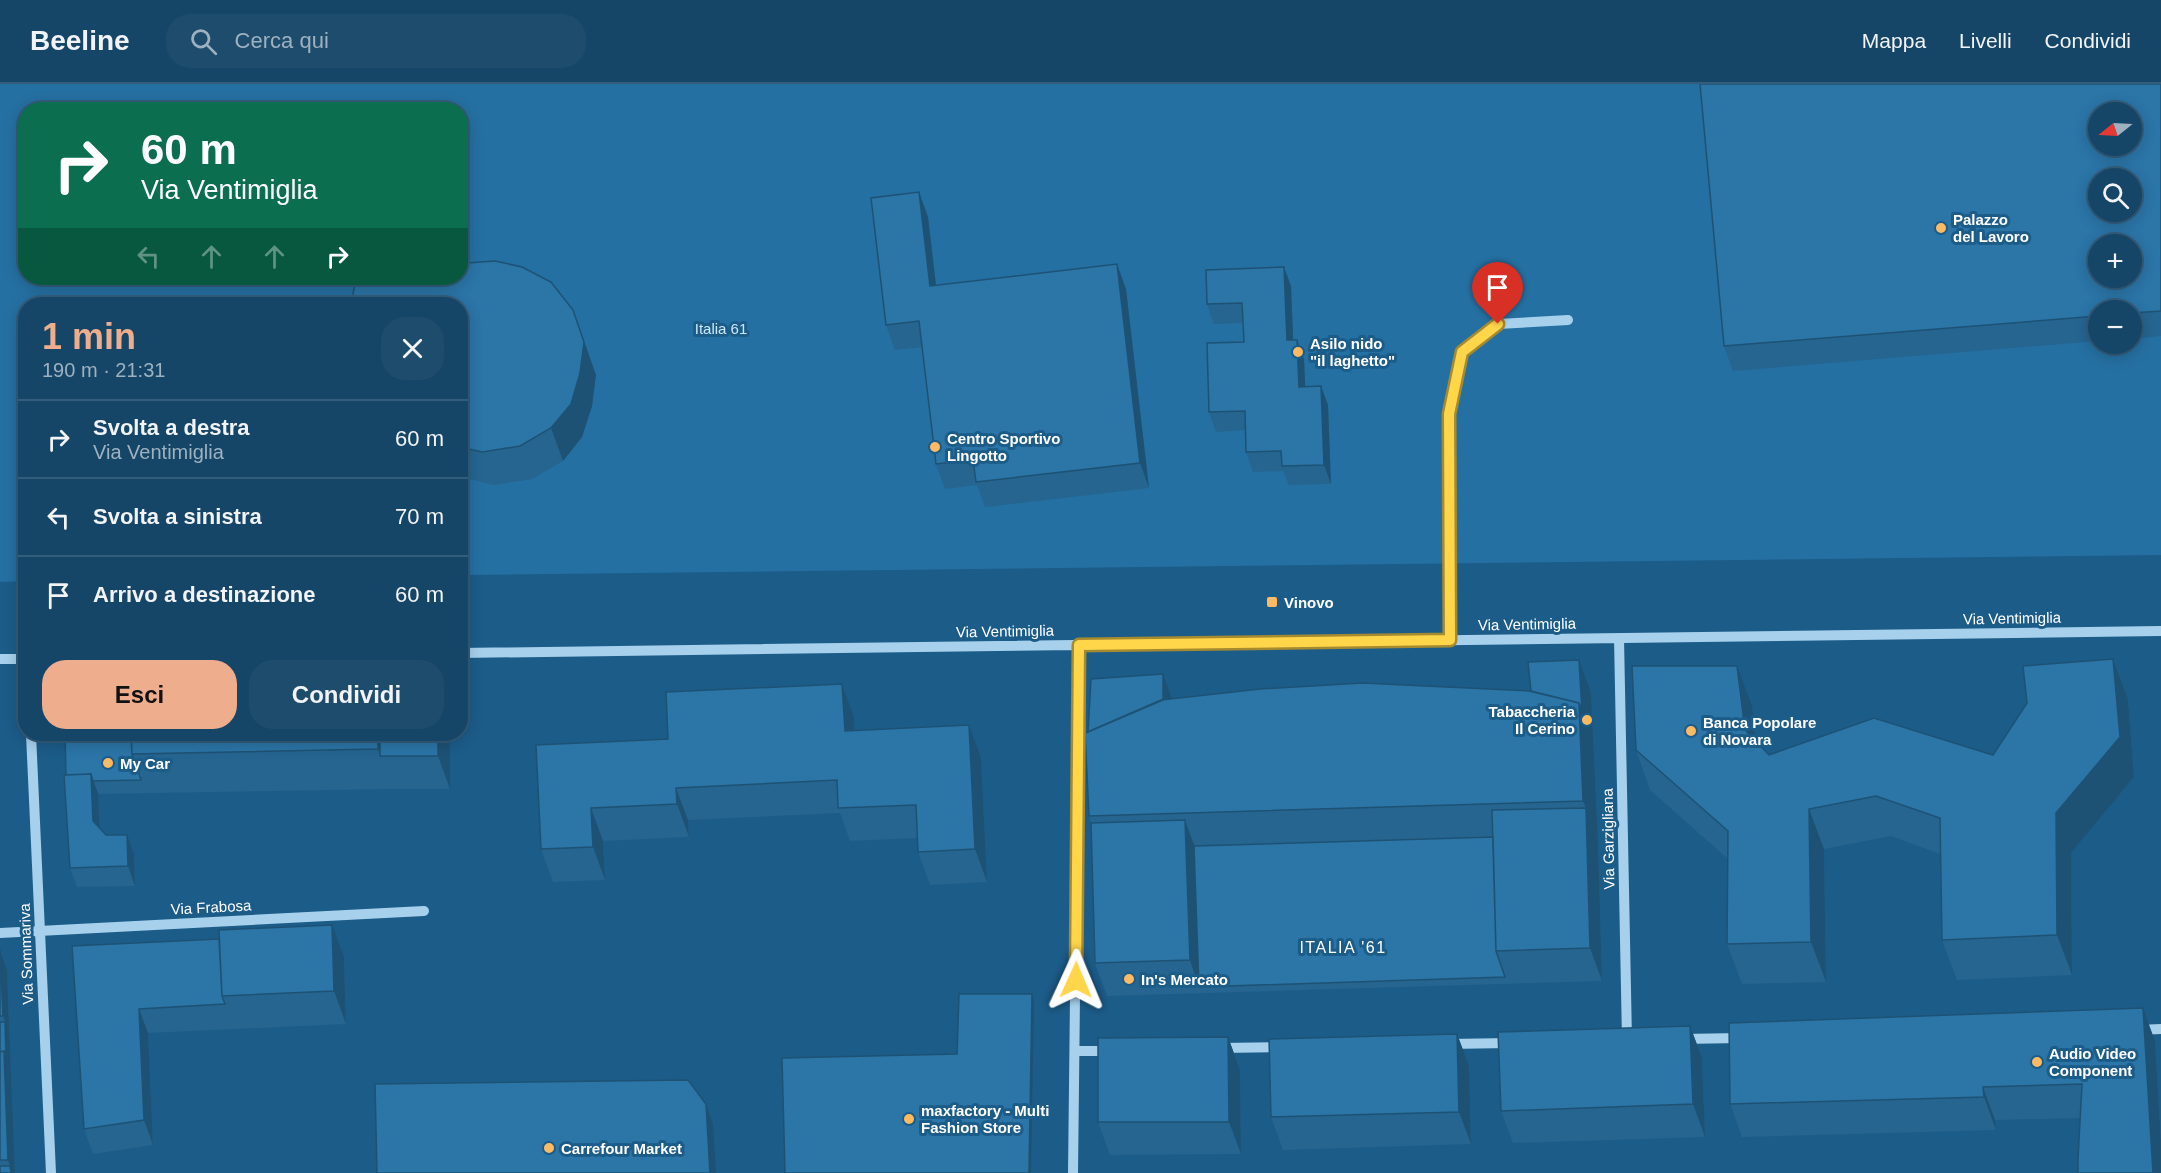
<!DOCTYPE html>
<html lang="it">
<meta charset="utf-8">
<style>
:root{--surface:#154567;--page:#1e4c6d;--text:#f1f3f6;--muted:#9db1c0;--line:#345d7b;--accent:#eead8d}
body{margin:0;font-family:Arial,sans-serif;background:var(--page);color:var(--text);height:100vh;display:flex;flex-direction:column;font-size:22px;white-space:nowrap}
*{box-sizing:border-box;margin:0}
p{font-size:20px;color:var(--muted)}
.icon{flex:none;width:33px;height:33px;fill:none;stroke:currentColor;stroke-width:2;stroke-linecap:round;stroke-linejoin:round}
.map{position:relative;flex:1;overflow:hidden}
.drawer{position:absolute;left:18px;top:213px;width:450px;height:444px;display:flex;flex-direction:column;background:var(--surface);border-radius:24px;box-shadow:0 3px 15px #0003,0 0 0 2px var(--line)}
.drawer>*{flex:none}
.hud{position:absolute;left:18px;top:18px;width:450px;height:183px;border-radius:24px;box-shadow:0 3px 15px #0003,0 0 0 2px var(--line);background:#0b6e4f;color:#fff;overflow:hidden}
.needle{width:39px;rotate:252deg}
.fabs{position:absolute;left:2088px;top:18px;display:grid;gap:12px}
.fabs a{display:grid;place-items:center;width:54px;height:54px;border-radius:50%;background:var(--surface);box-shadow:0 3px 15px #0003,0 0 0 2px var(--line);font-size:30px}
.pin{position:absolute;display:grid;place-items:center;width:51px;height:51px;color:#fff;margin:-62px -26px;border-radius:50% 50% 50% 0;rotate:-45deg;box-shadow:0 0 6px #0007}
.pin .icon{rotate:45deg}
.me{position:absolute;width:66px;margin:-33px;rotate:1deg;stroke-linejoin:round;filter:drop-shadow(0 0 4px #0008)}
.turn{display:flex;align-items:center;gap:21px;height:126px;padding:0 24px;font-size:27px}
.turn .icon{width:78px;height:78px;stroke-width:2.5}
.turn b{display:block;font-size:42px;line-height:51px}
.lanes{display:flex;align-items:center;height:57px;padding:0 24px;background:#0003;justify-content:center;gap:30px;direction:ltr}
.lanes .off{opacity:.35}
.round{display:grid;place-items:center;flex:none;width:63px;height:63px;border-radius:24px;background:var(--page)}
.overview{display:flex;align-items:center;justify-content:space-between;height:102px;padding:0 24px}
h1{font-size:36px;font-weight:700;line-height:45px;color:var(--accent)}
.cta{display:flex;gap:12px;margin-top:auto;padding:12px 24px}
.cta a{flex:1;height:69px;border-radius:24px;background:var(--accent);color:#111;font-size:24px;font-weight:700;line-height:69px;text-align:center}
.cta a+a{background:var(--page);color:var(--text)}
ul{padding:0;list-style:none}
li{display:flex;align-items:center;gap:18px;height:78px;padding:0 24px;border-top:2px solid var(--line)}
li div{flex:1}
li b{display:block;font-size:22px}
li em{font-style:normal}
header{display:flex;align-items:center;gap:36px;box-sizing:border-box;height:84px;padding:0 30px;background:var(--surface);border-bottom:2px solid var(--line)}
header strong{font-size:28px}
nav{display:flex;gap:33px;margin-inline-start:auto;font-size:21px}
.search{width:420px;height:54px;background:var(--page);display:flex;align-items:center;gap:15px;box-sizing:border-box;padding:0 21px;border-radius:24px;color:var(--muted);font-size:22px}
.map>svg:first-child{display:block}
.green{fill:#2570a2;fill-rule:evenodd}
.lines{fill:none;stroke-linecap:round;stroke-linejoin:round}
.minor{stroke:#a6d0ec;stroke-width:10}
.wall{fill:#256590}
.shaded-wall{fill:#1e5275}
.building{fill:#2b75a7;stroke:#1e5275;stroke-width:1.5;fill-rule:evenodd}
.route-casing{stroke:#a68a30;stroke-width:15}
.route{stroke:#ffd54a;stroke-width:10}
.poi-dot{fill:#fdba63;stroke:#1c5c89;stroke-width:2}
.labels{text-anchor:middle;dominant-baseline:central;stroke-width:6;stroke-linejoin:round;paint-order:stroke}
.poi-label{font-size:15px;font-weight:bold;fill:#fff;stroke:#1c5c89;text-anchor:start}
.park-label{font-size:15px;fill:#cbe7f9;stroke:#1c5c89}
.street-label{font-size:15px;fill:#fff;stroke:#1c5c89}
.neighbourhood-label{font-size:16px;letter-spacing:1.5px;fill:#fff;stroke:#1c5c89}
</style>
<header>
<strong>Beeline</strong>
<div class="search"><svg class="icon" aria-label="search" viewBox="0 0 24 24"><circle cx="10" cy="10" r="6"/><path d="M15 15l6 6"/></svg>Cerca qui</div>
<nav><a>Mappa</a><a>Livelli</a><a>Condividi</a></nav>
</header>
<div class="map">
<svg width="2161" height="1089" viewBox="0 0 2161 1089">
<rect width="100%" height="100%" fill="#1c5c89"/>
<!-- green -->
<path class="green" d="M0,0H2161V471L461,491L460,220H26L25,497L0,498ZM26,26H460V194H26ZM2098,28H2132V62H2098ZM2098,94H2132V128H2098ZM2098,160H2132V194H2098ZM2098,226H2132V260H2098Z"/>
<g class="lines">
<!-- minor -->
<path class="minor" d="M1619,554L1627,956
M1450,556L1449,330L1462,268L1498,240L1568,236
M460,569L2161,547
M0,575H26
M31,650L51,1089
M0,849L424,827
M2138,946L2161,945
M1682,955L1741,954
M1448,960L1510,959
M1220,964L1282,963
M1076,967H1111
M1073,1089L1079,561"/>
</g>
<!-- wall -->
<path class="wall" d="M2161,0V252L2132,255V226H2098V257L1733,287L1724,262Z
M919,108L928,133L936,201L1126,205L1149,404L985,423L977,401L945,405L936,380L922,263L895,266L886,241Z
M1291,202L1293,256H1297L1304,275L1305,302L1328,321L1331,400L1289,401L1283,387L1253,388L1246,368V346L1216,348L1209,328L1244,258L1243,239L1214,240L1207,220Z
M460,220L573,226L596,291L592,322L582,353L563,377L532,395L494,401L466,394L460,391Z
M2113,575L2128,615L2134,693L2071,769L2072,891L1957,896L1942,856L1940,770L1891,752L1824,765L1826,898L1742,900L1727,860V774L1650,706L1636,666L1752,622L1756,658L1769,671H1993Z
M842,600L854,633L855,647L981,674L987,798L930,801L918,768L917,754L850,757L840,729L688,736L689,753L603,757L605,796L553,798L541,765L668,655Z
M1529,607L1591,609L1598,757L1602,897L1107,912L1095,879L1091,739L1089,732L1088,648L1172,615Z
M65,650H450V705H392L98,710L99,744L106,751L134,770L135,802L77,803L70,784Z
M72,862L344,873L346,940L148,949L153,1061L93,1070L84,1045Z
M0,866L7,886L15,1089H0Z
M1690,942L1702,974L1705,1053L1513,1059L1501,1027Z
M1457,950L1469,982L1471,1060L1283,1066L1271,1033Z
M1228,953L1240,986L1241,1070L1110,1071L1098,1038Z
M2155,957L2161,1058V1089L2080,1034L1995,1036L1996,1046L1742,1053L1730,1020Z"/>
<!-- shaded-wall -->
<path class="shaded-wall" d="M919,108L928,133L939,227L930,202Z
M1117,180L1126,205L1149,404L1140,379Z
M1284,183L1291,202L1294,276L1287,256Z
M573,226L596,291L592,322L582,353L563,377L551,344Z
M1297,256L1304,275L1306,322L1299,303Z
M1321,302L1328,321L1331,400L1324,381Z
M2113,575L2128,615L2134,693L2071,769L2072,891L2057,851L2056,729Z
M1579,576L1591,609L1598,757L1602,897L1590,864L1586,724L1583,717L1579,619Z
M1737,582L1752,622L1759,686L1745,646Z
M1163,590L1175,623H1163Z
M842,600L854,633L857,680L845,647Z
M969,641L981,674L987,798L975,765Z
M378,650H393L380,672L378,665Z
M438,650H450V705L438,672Z
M91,690L98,709L100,756L93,737Z
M676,704L688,736L689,753L677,720Z
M591,724L603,757L605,796L593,763Z
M1809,725L1824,765L1826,898L1811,858Z
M1185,736L1197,769L1199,903L1190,876Z
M127,751L134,770L135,802L128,782Z
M332,841L344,873L346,940L334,907Z
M0,866L7,886L15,1089H11L10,1082L8,1076L4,967L5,938L3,932Z
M1032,910L1034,917L1031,1089H1029Z
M2143,924L2155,957L2161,1058V1089H2153Z
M139,925L148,949L153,1061L144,1036Z
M1690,942L1702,974L1705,1053L1693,1020Z
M1457,950L1469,982L1471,1060L1459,1028Z
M1228,953L1240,986L1241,1070L1229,1038Z
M1983,1003L1995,1036L1996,1046L1984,1013Z
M706,1020L713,1040L716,1089H710Z"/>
<!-- building -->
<path class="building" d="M1700,0H2161V227L2132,229V226H2098V232L1724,262ZM2098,28H2132V62H2098ZM2098,94H2132V128H2098ZM2098,160H2132V194H2098Z
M919,108L930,202L1117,180L1140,379L976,398L973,376L936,380L919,237L886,241L871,114Z
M495,177L522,183L551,198L573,226L584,258L580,289L571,320L551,344L520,362L482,368L460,363V220H354L353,209L357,194H460V182L467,179Z
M1284,183L1287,256H1297L1299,303L1321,302L1324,381L1282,382L1281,367L1246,368L1245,327L1209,328L1207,259L1244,258L1242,219L1207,220L1206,186Z
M2113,575L2120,653L2056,729L2057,851L1942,856L1940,734L1876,712L1809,725L1811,858L1727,860L1728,747L1636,666L1632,582H1737L1745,646L1769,671L1874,634L1993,671L2027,619L2023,582Z
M1579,576L1582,626L1579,619L1531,607L1528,578Z
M1163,590V616L1088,648L1091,595Z
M1362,599L1529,607L1579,619L1583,717L1089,732L1085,649L1161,616L1260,605Z
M842,600L845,647L969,641L975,765L918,768L916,721L838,724L837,696L676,704L677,720L591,724L593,763L541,765L536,661L668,655L666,608Z
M65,650H131L132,670L141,696L93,697L91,690L66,691Z
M131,650H378V665L132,670Z
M380,650H438V672H380Z
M91,690L93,737L106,751H127L128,782L70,784L64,691Z
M1586,724L1590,864L1496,867L1492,726Z
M1185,736L1190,876L1095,879L1091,739Z
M1493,753L1496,867L1505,893L1199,903L1194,762Z
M332,841L334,907L222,912L219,846Z
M219,855L222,912L225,920L139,925L144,1036L84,1045L72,862Z
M0,866L3,932H0Z
M959,910H1032L1029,1089H785L782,974L957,970Z
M2143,924L2153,1089H2078V1075L2082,1000L1983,1003L1984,1013L1730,1020L1729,939Z
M0,938H5L6,973L4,967L0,968Z
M1690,942L1693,1020L1501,1027L1498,948Z
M1457,950L1459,1028L1271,1033L1269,955Z
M1228,953L1229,1038H1098V954Z
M4,967L8,1076H0V968Z
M688,996L706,1020L710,1089H377L375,1000Z
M0,1082H10L11,1089H0Z"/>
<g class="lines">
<defs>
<path id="route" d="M1076,896L1079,561L1450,556L1449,330L1462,268L1498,240"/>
</defs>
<!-- route casing -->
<use href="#route" class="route-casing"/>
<!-- route -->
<use href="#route" class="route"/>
</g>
<!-- markers -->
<g class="poi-dot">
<circle cx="1941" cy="144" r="6"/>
<circle cx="1298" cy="268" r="6"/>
<circle cx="935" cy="363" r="6"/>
<rect x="1266" y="512" width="12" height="12" rx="3"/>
<circle cx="1587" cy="636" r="6"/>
<circle cx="1691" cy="647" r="6"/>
<circle cx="108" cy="679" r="6"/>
<circle cx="1129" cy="895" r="6"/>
<circle cx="2037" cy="978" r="6"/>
<circle cx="909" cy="1035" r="6"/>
<circle cx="549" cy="1064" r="6"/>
</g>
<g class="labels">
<!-- poi labels -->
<g class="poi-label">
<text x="1953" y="135">Palazzo<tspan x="1953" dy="17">del Lavoro</tspan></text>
<text x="1310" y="259">Asilo nido<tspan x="1310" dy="17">"il laghetto"</tspan></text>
<text x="947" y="354">Centro Sportivo<tspan x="947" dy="17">Lingotto</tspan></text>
<text x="1284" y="518">Vinovo</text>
<text x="1575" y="627" text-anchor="end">Tabaccheria<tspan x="1575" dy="17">Il Cerino</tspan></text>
<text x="1703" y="638">Banca Popolare<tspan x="1703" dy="17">di Novara</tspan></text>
<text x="120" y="679">My Car</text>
<text x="1141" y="895">In's Mercato</text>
<text x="2049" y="969">Audio Video<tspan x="2049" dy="17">Component</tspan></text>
<text x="921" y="1026">maxfactory - Multi<tspan x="921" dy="17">Fashion Store</tspan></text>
<text x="561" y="1064">Carrefour Market</text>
</g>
<!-- park labels -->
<g class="park-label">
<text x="721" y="244">Italia 61</text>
</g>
<!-- street labels -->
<g class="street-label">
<text transform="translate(2012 534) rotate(-1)">Via Ventimiglia</text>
<text transform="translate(1527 540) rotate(-1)">Via Ventimiglia</text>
<text transform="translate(1005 547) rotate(-1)">Via Ventimiglia</text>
<text transform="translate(1608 755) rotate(-91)">Via Garzigliana</text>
<text transform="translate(211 823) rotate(-3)">Via Frabosa</text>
<text transform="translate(26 870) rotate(-92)">Via Sommariva</text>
</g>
<!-- neighbourhood labels -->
<g class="neighbourhood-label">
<text x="1343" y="863">ITALIA '61</text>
</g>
</g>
</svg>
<div class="fabs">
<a><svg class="needle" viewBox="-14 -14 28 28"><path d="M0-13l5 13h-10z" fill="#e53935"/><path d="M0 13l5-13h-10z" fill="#9db1c0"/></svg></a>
<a><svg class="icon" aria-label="search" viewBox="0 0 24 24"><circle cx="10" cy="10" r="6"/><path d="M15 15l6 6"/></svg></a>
<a>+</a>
<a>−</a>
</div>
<div class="pin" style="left:1498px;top:240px;background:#d93025"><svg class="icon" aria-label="arrive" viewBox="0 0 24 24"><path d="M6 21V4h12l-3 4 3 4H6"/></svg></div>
<svg class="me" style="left:1076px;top:896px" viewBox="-20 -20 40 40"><path d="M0-17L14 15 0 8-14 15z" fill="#ffd54a" stroke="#fff" stroke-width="4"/></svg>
<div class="hud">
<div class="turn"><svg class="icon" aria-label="right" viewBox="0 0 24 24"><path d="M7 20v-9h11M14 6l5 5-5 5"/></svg><div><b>60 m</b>Via Ventimiglia</div></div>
<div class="lanes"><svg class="icon off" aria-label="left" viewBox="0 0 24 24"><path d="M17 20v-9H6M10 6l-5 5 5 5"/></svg><svg class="icon off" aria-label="ahead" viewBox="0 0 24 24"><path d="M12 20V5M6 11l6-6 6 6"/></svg><svg class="icon off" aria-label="ahead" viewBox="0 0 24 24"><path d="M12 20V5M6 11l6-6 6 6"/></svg><svg class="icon" aria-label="right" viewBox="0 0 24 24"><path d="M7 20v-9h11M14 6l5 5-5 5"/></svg></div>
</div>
<section class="drawer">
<div class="overview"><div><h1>1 min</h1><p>190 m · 21:31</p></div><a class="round"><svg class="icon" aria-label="close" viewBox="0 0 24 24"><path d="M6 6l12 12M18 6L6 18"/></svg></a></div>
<ul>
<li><svg class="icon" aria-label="right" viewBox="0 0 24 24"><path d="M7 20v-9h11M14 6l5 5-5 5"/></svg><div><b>Svolta a destra</b><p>Via Ventimiglia</p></div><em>60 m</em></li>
<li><svg class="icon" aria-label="left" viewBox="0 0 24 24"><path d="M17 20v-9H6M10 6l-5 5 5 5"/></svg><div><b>Svolta a sinistra</b></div><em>70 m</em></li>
<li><svg class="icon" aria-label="arrive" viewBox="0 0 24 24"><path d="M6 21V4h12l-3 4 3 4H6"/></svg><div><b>Arrivo a destinazione</b></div><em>60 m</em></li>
</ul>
<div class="cta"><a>Esci</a><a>Condividi</a></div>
</section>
</div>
